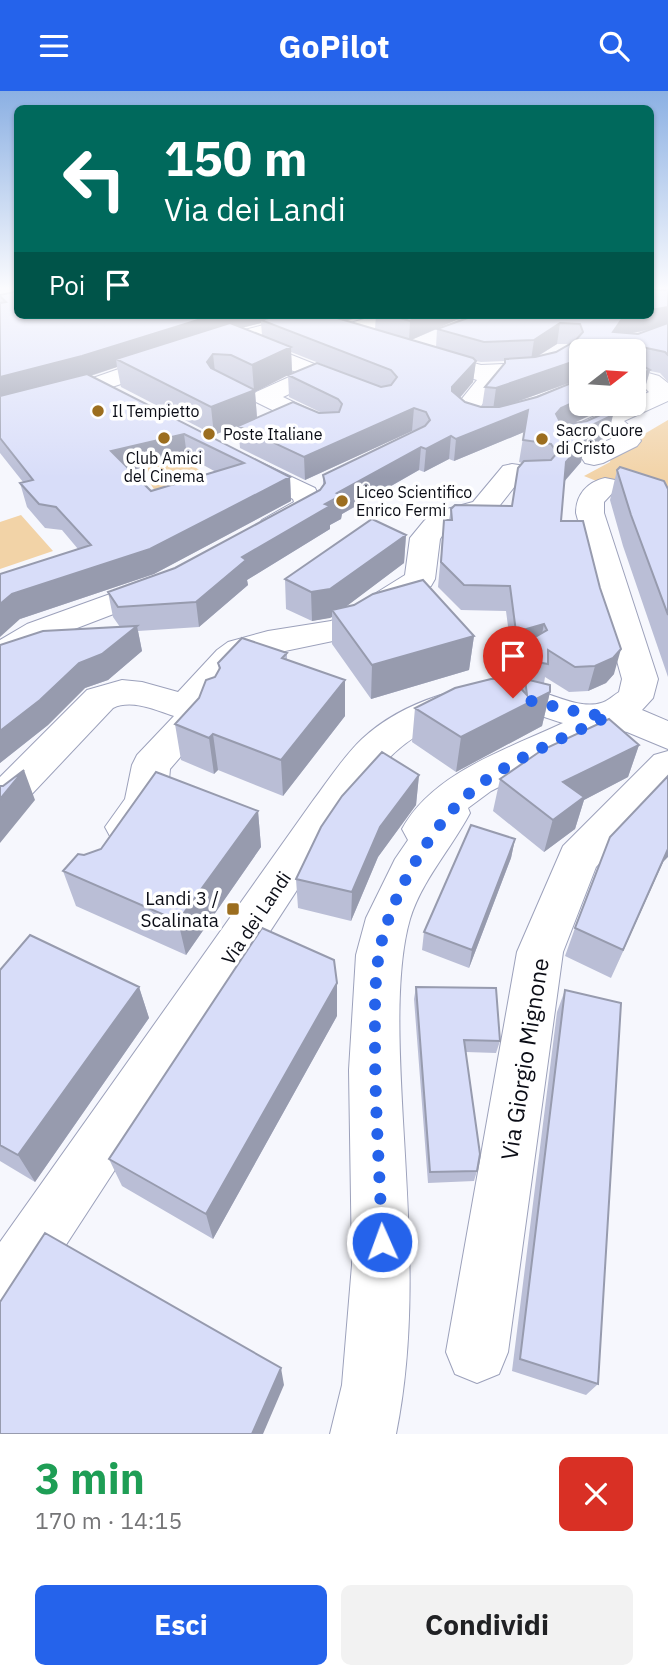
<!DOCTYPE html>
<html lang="it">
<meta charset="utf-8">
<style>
:root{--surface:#fff;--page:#f2f2f2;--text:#202124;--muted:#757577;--accent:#2563eb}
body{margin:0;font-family:"IBM Plex Sans",sans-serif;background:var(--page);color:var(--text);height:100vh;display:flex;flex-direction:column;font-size:26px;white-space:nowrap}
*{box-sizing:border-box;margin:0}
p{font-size:23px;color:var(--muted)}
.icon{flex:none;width:38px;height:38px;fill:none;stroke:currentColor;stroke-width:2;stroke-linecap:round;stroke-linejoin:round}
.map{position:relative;height:1343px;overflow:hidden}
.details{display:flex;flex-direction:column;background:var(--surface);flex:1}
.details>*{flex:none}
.top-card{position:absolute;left:14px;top:14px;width:640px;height:214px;border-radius:10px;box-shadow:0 2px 5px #0004;background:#00695c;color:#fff;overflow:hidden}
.needle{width:46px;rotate:73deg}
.fabs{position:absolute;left:569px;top:248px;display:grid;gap:14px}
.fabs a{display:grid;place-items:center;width:77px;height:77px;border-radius:10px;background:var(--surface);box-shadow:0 2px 5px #0004;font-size:35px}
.pin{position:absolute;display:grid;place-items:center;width:60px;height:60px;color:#fff;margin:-72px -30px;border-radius:50% 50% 50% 0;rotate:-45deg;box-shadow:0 0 7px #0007}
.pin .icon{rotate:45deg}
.me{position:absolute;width:77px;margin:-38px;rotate:358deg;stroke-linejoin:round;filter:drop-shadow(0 0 5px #0008)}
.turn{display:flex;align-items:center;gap:24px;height:147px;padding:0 35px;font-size:32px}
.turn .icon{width:91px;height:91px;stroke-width:2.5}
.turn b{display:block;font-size:49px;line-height:60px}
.then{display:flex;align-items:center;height:66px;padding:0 35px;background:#0003;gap:14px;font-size:26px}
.round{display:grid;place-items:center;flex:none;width:74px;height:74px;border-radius:10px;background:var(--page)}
.headline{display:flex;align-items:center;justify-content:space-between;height:119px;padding:0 35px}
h1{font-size:42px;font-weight:800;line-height:52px;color:#1e9e55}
.cta{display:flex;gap:14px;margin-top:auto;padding:14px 35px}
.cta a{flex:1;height:80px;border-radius:10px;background:var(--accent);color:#fff;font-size:28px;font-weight:800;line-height:80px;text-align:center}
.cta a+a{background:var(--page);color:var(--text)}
header{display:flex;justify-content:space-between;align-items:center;height:91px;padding:0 35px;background:var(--accent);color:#fff;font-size:32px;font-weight:800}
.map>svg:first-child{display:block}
.green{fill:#f2d3a7}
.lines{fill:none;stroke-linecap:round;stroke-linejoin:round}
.minor-casing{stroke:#9ca1bb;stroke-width:2}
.minor{fill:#fff;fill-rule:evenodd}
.wall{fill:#babed6;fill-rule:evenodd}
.shaded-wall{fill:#979bae}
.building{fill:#d8ddf9;stroke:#979bae;stroke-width:2;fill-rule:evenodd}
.route{stroke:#2563eb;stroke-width:12;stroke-dasharray:0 21.6}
.poi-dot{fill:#9c6e1f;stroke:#fff;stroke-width:2.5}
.labels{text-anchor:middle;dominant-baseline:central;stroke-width:7;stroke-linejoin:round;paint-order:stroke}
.far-poi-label{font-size:16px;fill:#0b0d16;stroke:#fff;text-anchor:start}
.poi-label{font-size:19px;fill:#0b0d16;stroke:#fff;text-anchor:end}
.street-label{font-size:19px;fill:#0b0d16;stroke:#fff}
.near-street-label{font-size:23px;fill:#0b0d16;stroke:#fff}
</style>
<header><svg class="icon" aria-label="menu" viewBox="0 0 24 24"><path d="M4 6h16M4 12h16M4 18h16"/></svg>GoPilot<svg class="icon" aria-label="search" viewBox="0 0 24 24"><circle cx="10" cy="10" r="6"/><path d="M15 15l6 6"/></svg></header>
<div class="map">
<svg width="668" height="1343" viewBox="0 0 668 1343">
<rect width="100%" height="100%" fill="#f6f7fd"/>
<!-- green -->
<path class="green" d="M668,329V419L584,385L610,371L612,362Z
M182,368L223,394L164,414L141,378Z
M21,424L53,460L0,478V431Z"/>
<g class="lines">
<defs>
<path id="minor" d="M302,224H335L332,228L254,249L362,292L366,297L362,302H346L317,290L283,306L337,332L340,337L337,342L328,344L319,342L256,311L252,306L256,301L298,282L235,255L103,299L0,326V312L87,289L194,252Z
M378,224H410L407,228L340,247L333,245L330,241L333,237Z
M426,259L481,274L531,272L550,264L558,266L561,271C547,290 519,286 499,287L500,292L477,320L493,322L581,290V305L497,336C479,339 463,336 452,320L477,289L418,271L415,266L418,261Z
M634,278L659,285L668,292V310L624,330L636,341L641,350L637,355L603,372L594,374L585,372L581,366L585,360L613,347L604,339C589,346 575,356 558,352L554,347L558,342L621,313H634V308L649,301L643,295L634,292Z
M245,364L315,397L323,414C312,430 281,446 262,441L258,435L262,429L294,411L293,408L236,378L232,372L236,366Z
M512,373L546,378L550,384L546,390L537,392L519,390L493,423L452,434L444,442L440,448L435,488L431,495L352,546L252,567L241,575L214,606L219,614L214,623L210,624L202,641L170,678L168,700L162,715L141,747L126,752L111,747L105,736L125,708L132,674L137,664L174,625C155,619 132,608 113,617L14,722L0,726V686L87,599L122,589L142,591L178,601L217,559L228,551L268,540L331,530L405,484L410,447L424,430L432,422L473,411L503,375Z
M605,387L615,389L619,395L604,411V422L658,588L653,607L642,619L668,630V658L627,641L612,638L491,700L468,717L470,722C451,758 422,789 410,828C394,883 400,972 403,1030C409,1135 417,1239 396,1343H330L342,1294L352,1174L349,979L356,864L366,827L395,768L408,749L402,738C433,681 508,658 563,632C549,628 535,622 521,620C474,613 421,634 388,668C370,687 356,711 340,733L21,1223L0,1232V1151L312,711C328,690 343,666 362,648C401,611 474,586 527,597C549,601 579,619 601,612C607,611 614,604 619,601L622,588L576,422C576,404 587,391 605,387Z
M160,485L171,487L176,494L171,501L51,547L12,572L0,575V549L27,533Z
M668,660V698L596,776L563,861L508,1261L499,1283L477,1292L455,1283L446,1261L517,861L563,755L654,664Z"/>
</defs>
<!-- minor casing -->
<use href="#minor" class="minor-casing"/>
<!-- minor -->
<use href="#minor" class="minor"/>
</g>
<!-- wall -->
<path class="wall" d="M668,199V291L660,282L650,280L644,300L634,305V261H581V313H614L573,332L608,346L584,358L581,371L564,391L561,430L614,583L606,592L588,600L569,601L545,586L544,592L550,601L542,635L456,681L412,651L415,617L514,590L513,581L516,565L512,566L506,520L461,519L438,496L444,429H449L451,418L512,415L522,372L519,371L524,341L454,370L449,368L424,381L419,379L342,423L341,428L330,434V438L247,489L248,494L199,536L138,540L142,560L108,589L85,597L48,634L0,672V554L120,536L113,526L108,501L175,477L320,399L323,394V384L414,340H412L305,389L240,357L238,335L252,329L214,344L121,296L117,276L91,285L290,386L291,410L154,483L20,528L78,458L62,439L45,437L27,416L20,392L23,391L0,362V204L335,226V224H368L346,230L375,238L376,224H651ZM470,226L438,237L456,229ZM261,232L262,244L242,237ZM437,238L436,256L411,249L423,244ZM651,238L638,243L632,242L640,241ZM557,253H569L556,261L537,266ZM291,261L329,276L288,284L289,306L322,322L257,327L255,301L292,282ZM476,270L481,271L505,270L504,273L485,296L482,316L465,311L460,307L473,291ZM580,288H581L537,306L508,314ZM187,365L216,381L151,400L130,380ZM517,593L523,595L522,599Z
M617,379L668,398V586L623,455L610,409Z
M406,444L404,472L345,516L354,514L474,545L469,579L371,608L332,553V526L312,530L286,518L285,488Z
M287,562V569L345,625L283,705L218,679L214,683L181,669L175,633L199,607L215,586L219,579L218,572Z
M639,654L628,686L584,709L575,738L544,761L493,720L500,688Z
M419,684L416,714L378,766L351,830L298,817L296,788Z
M258,720L261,756L186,864L76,815L63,780L84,764Z
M515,748L511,767L469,877L422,859L424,841Z
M663,771L611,887L565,865L575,837Z
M0,879L139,896L149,927L35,1091L0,1070Z
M416,896L500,950L496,962L466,961L477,1080L474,1090L428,1092L414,908Z
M565,899L598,1293L586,1304L512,1280L557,921Z
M337,925L213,1148L122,1095L109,1068Z"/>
<!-- shaded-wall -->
<path class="shaded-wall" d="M668,216V234L619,245L613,241L624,225L630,224H651V219Z
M214,224H292L261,229V232L116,268L117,276L86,286L0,309V286Z
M344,224H368L344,230Z
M424,224H479L456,229L409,250L410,230Z
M560,232L557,253L531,269L534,249Z
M291,256L292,282L255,301L257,327L214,344L211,316L254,299L252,274Z
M213,263L216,290L207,271Z
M581,268L580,288L493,319L496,297Z
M476,270L473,291L450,318L452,296Z
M650,279L644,300L634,305L638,284Z
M581,308V313H614L557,340L556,323L561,317Z
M414,317L412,340L305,389L304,366Z
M528,319L524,341L454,370L456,348Z
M613,324L608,346L584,358L581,371L561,394L566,371L588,336Z
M184,343L187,365L115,383L111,360Z
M451,345L449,368L424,381L426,358Z
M421,356L419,379L342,423L341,428L330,434V438L247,489L248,494L199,536L196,511L242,466L325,413L337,402Z
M290,386L291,410L154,483L20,528L0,546V513L12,503Z
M406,444L404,472L335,524L332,519V526L330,527L312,530L311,501Z
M544,533L539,558L518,556L516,565L512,566L516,541Z
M137,535L142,560L108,589L85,597L48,634L0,672V640L79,572Z
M474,545L469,579L371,608L372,574Z
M621,558L614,583L606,592L588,600L595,575Z
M345,589V625L283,705L281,669Z
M550,601L542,635L456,681L461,646Z
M213,643L218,679L214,683L209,647Z
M639,654L628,686L584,709L575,738L544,761L563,691Z
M24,679L35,709L0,752V708Z
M419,684L416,714L378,766L351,830L352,801L380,736Z
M258,720L261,756L186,864L178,830Z
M515,748L511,767L469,877L472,859Z
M668,758V766L663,771L611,887Z
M337,892V925L213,1148L206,1123Z
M139,896L149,927L35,1091L18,1064Z
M281,1277L284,1294L263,1343H252Z"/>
<!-- building -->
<path class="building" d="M651,199H668V216L651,219Z
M18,200V224H214L82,265L0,286V212L6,211L0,205V204Z
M281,224H327L473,267L476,270L452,296V300L465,311L481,316H499L537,306L581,288V308L561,317L556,323L560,331L569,333L587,330L609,320L613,324L588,336L584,342L586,348L566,371L561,430H583L600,497L621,558L613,567L595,575L575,576L548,559V573L519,568L518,556L547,539L544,533L516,541L510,495L464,494L441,471L444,429H452L451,418L455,414L512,415L518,377L524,370L551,369L557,362L551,353L523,349L528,319L456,348L451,345L426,358L421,356L337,402L342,404L325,413L330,415L242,466L246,469L196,511L118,516L108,501L175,477L320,399L325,392L323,384L425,335L430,329L426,321L414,317L304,366L238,335L293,311L319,322L339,321L342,313L338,308L288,284L317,272L381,296L391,294L397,286L391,279L261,229Z
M390,224H424L410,230Z
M476,224H630L624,225L613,241L638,243L668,232V264L665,261L637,255V272L650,279L638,284L637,289H634V261H581V268L496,297L485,296L505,272V268L535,266L556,261L575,250L583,241L580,233L560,232L534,249L484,251L437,238Z
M230,232L291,256L252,274L231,264L213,263L207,271L211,277L255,299L211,316L116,268Z
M87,283L290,386L150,458L12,503L0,513V483L91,454L56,416L39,413L20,392L33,389L0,347V305ZM184,343L244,372L151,400L111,360Z
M620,376L664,390L668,398V524L631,424L617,379Z
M372,428L406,444L330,498L311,501L285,488Z
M423,489L474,545L372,574L332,519L354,514L373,503Z
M137,535L102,563L79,572L40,609L0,640V554L43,540Z
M242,547L287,562L282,567L345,589L281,669L213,643L209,647L175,633L199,607L206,589L215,586L220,577L218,572Z
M511,587L527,604L525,588L550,594V601L461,646L415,617L455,597L491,588Z
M609,628L639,654L563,691L584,706L553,729L500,688L542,659Z
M382,661L419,684L380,736L352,801L296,788L321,736L342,705Z
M24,679L0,708V695H3Z
M156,681L258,720L178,830L63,780L78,763L84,764L101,758Z
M668,685V758L623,859L575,837L610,746Z
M471,734L515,748L472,859L424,841Z
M262,837L334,869L337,892L206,1123L109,1068Z
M30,844L139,896L18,1064L0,1054V879Z
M416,896L496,897L500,950L464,949L480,1063L477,1080L430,1081Z
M565,899L621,912L598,1293L520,1268Z
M45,1142L281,1277L252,1343H0V1211Z"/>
<!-- sky -->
<linearGradient id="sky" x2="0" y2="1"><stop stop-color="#8bb0e3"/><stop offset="0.51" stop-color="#fbfbfe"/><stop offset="1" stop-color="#fbfbfe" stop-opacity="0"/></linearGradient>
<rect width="668" height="387" fill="url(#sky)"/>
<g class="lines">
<!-- route -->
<path class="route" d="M382,1151C380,1085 375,1019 375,954C375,924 374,893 379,863C388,811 426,743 465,706C504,670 561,649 608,625C574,623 546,611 513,607"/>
</g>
<!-- markers -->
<g class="poi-dot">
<circle cx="98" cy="320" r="7"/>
<circle cx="209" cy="343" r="7"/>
<circle cx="164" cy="347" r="7"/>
<circle cx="542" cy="348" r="7"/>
<circle cx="342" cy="410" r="7"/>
<rect x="226" y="811" width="14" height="14" rx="3.5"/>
</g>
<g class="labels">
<!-- far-poi labels -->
<g class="far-poi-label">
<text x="112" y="320">Il Tempietto</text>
<text x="556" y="339">Sacro Cuore<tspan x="556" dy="18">di Cristo</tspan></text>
<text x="223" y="343">Poste Italiane</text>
<text x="164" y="367" text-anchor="middle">Club Amici<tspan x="164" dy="18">del Cinema</tspan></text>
<text x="356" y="401">Liceo Scientifico<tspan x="356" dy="18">Enrico Fermi</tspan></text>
</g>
<!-- poi labels -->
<g class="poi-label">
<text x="219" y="807">Landi 3 /<tspan x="219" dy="22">Scalinata</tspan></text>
</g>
<!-- street labels -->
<g class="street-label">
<text transform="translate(256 827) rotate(-56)">Via dei Landi</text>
</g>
<!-- near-street labels -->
<g class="near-street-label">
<text transform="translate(524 968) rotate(-81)">Via Giorgio Mignone</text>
</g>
</g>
</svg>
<div class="fabs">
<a><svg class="needle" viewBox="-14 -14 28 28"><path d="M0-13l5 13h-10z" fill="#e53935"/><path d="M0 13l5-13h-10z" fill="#757577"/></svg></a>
</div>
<div class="pin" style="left:513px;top:607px;background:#d93025"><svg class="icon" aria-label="arrive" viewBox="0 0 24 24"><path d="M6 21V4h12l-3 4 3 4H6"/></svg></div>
<svg class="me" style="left:382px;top:1151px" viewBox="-20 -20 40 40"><circle r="17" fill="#2563eb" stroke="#fff" stroke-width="3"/><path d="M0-11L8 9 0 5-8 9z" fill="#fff"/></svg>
<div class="top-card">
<div class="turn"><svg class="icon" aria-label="left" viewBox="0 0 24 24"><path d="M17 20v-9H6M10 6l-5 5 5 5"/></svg><div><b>150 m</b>Via dei Landi</div></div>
<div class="then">Poi<svg class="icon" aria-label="arrive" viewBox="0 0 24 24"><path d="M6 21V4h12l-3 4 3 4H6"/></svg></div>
</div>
</div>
<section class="details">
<div class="headline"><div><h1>3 min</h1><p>170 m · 14:15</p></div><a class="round" style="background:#d93025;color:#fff"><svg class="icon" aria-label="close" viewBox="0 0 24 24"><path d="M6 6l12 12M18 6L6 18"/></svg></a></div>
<div class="cta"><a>Esci</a><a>Condividi</a></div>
</section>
